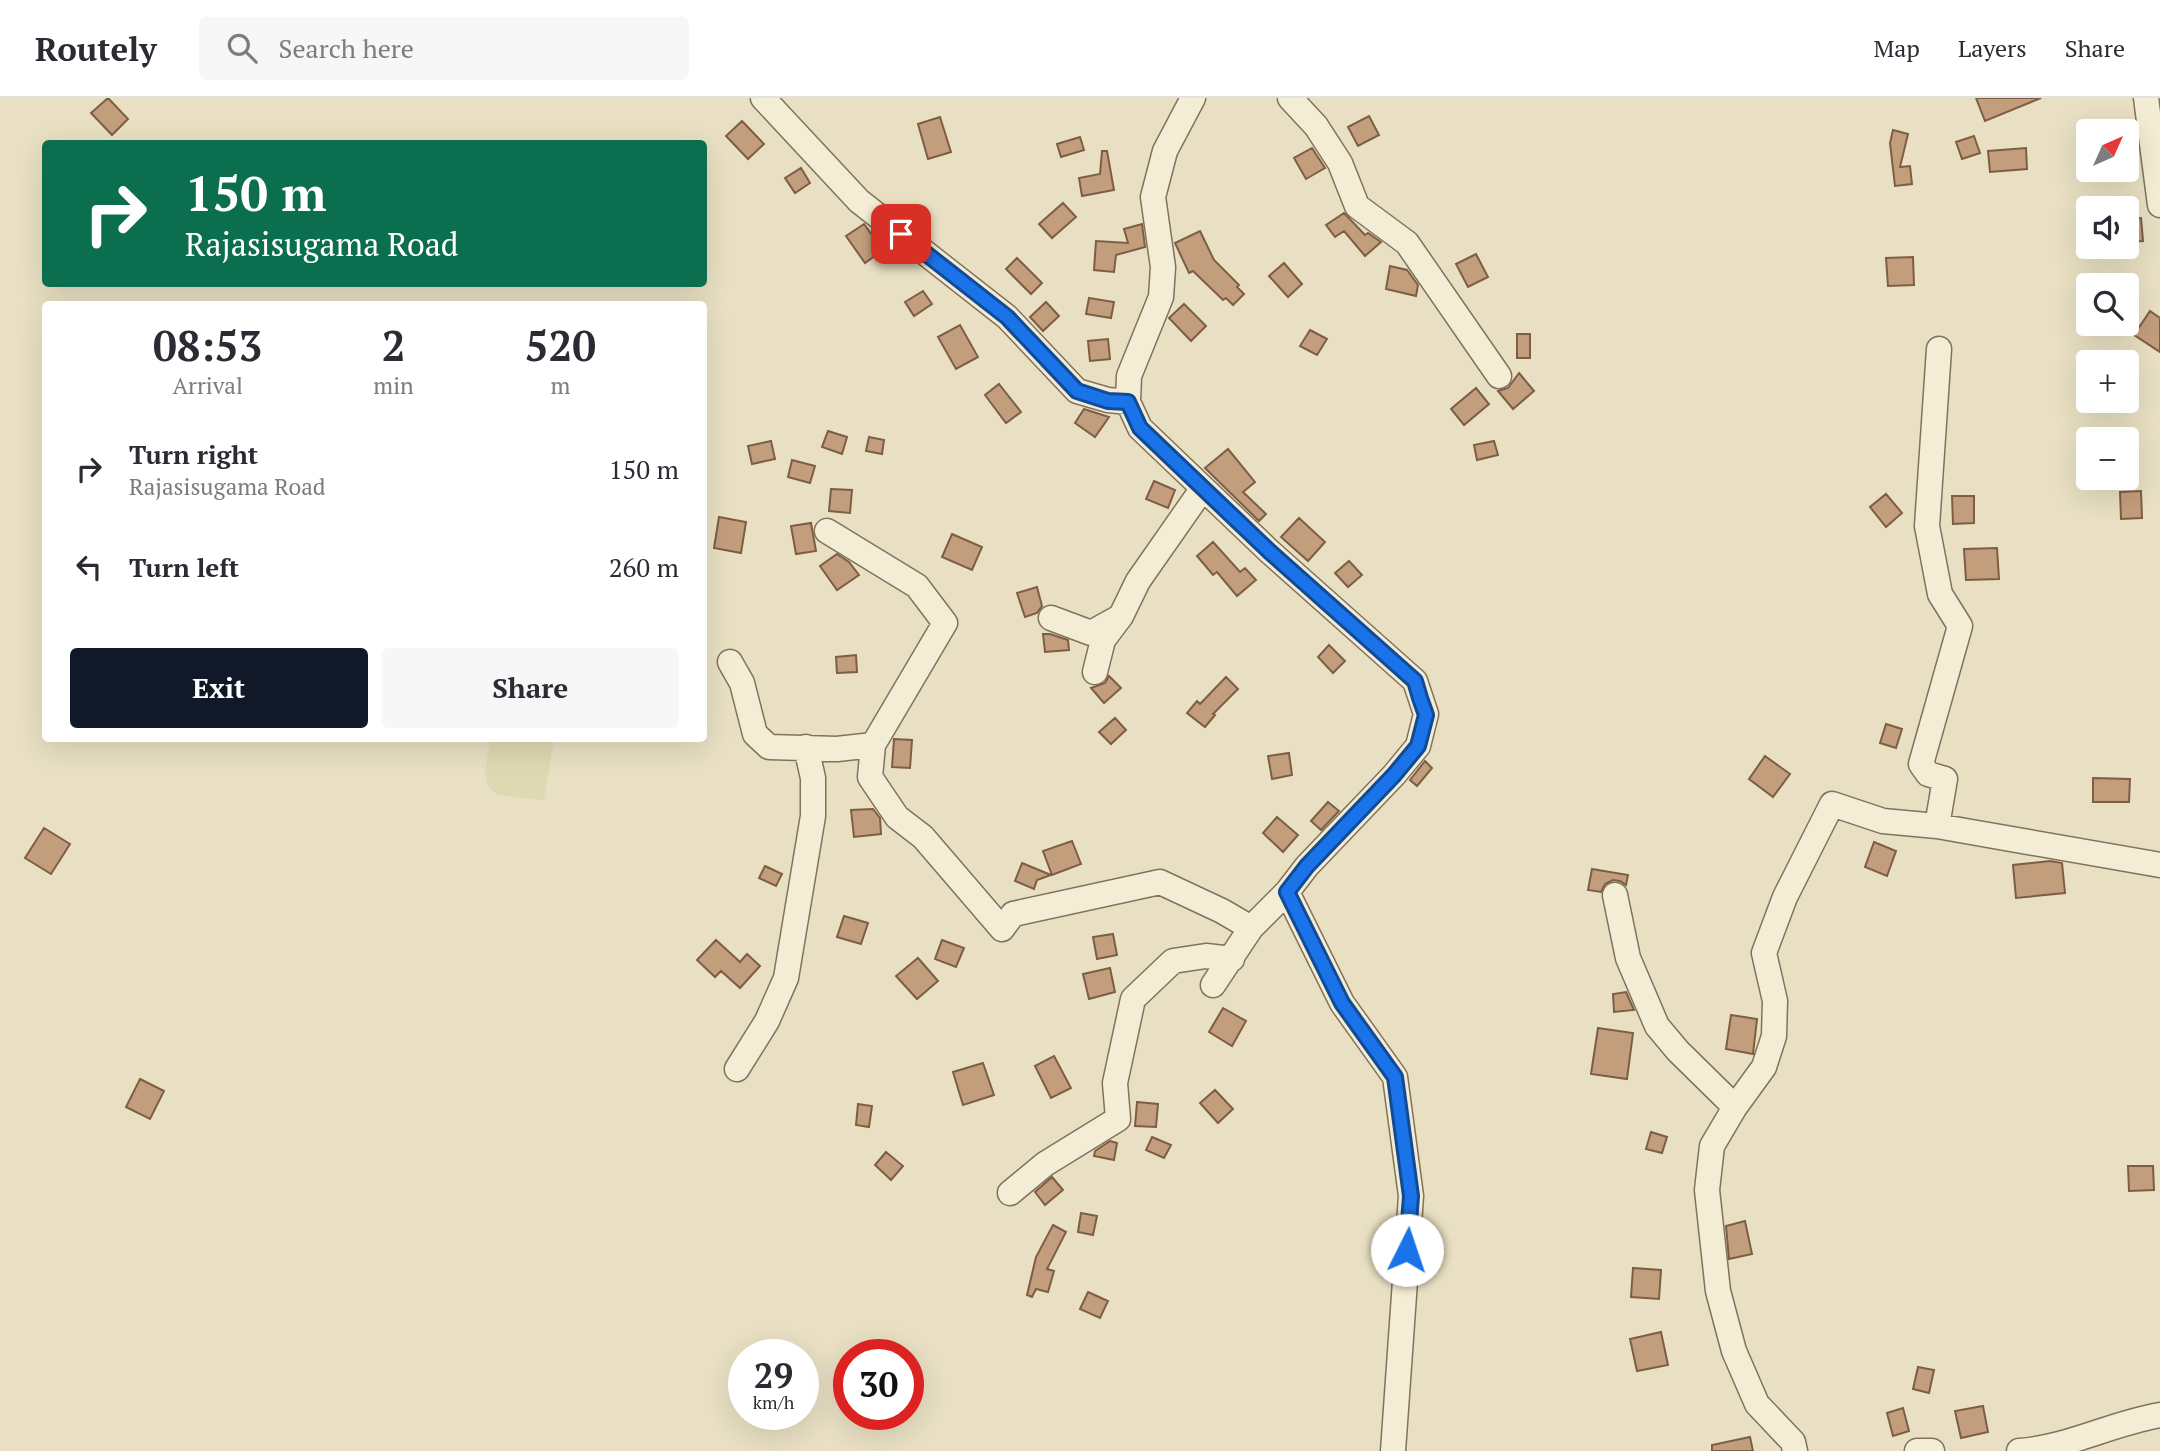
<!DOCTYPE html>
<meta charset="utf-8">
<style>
:root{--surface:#fff;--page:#f7f7f7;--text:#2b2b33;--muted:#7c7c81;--line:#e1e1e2;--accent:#111827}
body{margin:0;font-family:"PT Serif",serif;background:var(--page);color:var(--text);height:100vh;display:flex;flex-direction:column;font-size:26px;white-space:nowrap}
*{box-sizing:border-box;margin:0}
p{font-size:23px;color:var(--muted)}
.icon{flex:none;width:38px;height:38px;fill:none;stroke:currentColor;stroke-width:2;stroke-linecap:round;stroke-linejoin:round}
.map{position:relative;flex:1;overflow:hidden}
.sheet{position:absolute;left:42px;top:203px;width:665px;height:441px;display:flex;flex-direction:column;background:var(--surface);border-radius:7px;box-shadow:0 7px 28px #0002}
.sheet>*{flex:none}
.top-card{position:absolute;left:42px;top:42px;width:665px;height:147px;border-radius:7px;box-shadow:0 7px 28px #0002;background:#0b6e4f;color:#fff;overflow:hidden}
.needle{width:46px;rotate:45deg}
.tools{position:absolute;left:2076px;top:21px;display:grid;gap:14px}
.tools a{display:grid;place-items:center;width:63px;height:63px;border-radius:7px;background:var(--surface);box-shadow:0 7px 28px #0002;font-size:35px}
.speed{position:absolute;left:728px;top:1241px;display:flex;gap:14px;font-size:35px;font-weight:700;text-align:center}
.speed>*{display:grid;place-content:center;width:91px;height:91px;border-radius:50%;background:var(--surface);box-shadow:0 7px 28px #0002;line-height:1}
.speed small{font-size:18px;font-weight:400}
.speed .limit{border:10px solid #d22;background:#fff;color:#111}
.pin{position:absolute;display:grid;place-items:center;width:60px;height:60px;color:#fff;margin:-30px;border-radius:14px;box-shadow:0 4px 10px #0006}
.me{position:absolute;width:77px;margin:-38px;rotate:4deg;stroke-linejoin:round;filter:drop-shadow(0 0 5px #0008)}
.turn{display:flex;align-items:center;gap:24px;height:147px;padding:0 28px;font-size:32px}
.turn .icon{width:91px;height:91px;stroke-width:2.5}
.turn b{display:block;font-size:49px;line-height:60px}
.eta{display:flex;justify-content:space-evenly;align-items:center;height:119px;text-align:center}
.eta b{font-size:42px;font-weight:700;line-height:49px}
.action{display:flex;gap:14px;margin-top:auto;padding:14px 28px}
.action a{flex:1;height:80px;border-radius:7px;background:var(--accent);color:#fff;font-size:28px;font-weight:700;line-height:80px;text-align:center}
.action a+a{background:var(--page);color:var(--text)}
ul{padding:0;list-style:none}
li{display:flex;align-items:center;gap:21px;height:98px;padding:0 28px}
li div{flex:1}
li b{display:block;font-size:26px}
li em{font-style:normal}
header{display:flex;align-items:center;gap:42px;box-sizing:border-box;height:98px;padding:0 35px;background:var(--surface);border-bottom:2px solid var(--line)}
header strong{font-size:33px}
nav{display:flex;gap:38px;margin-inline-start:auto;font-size:24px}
.search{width:490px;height:63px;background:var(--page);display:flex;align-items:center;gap:18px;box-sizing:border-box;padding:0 24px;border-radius:7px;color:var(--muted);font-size:26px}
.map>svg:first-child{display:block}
.farmland{fill:#ddd9b2}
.building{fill:#c39e7d;stroke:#7d5e45;stroke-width:2}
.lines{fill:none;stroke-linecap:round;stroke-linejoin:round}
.minor-casing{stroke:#81725c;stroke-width:27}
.minor{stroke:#f4edd5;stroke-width:24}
.route-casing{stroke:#114b97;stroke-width:18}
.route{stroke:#1a73e8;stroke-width:12}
</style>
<header>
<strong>Routely</strong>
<div class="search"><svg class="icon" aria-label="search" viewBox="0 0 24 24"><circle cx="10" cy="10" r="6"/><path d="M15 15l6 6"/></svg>Search here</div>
<nav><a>Map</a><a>Layers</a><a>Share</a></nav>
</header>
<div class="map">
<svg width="2160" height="1353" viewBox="0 0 2160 1353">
<rect width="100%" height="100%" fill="#e9e0c3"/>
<!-- farmland -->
<path class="farmland" d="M490,641H554L544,702L497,697L487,686L485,674Z"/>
<!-- building -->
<path class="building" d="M108,0L128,21L112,37L91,15Z
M1976,0H2041L1985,23Z
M1369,18L1379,37L1358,48L1348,29Z
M940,19L951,54L928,61L918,26Z
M742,23L764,46L748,61L726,38Z
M1893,32L1908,36L1900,69L1910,68L1912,86L1895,88L1890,45Z
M1974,38L1980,55L1962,61L1956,44Z
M1080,39L1084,52L1061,59L1057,46Z
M1312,50L1325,70L1306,81L1294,60Z
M2026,50L2027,71L1990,74L1988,53Z
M1102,53H1107L1114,92L1082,98L1079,80L1100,76Z
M801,70L810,85L795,95L785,80Z
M1063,105L1076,119L1052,140L1039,126Z
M1344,115L1365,137L1368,135L1381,144L1365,158L1344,133L1335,139L1326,127Z
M2141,120L2143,143L2126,144V121Z
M864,126L883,152L865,165L846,138Z
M1142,126L1145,149L1116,157L1114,174L1094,172L1096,143L1128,145L1124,131Z
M1200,133L1214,162L1239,187L1237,189L1244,196L1233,207L1226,200L1223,202L1193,173L1189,175L1175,145Z
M1476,156L1488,179L1468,189L1456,166Z
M1913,159L1914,187L1888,188L1886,160Z
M1017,160L1042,185L1031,196L1006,171Z
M1284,165L1302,186L1288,199L1269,178Z
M1390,168L1407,172L1418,187L1416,198L1386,191Z
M923,193L932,206L914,218L905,204Z
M1089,200L1114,204L1111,220L1086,216Z
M1046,204L1059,218L1043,233L1030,219Z
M1184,206L1206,228L1191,243L1169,220Z
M2150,213L2160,220V254L2134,237Z
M960,227L978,259L956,271L938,239Z
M1310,232L1327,241L1317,257L1300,248Z
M1517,236H1530V260H1517Z
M1108,241L1110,261L1090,263L1088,243Z
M1519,275L1534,293L1513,311L1498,293L1508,290Z
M999,286L1021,314L1006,325L985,297Z
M1476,290L1489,306L1464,327L1451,311Z
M1084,311L1109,319L1095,339L1075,325Z
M828,333L847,339L842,356L822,349Z
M869,339L884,342L882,356L866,353Z
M771,343L775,361L752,366L748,348Z
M1494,343L1498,357L1477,362L1474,347Z
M1228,351L1255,384L1243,394L1266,416L1259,423L1205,370Z
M792,362L815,368L810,385L788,379Z
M1154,383L1175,392L1168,410L1146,401Z
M831,391L852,392L850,415L829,413Z
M2141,393L2142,420L2121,421L2120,394Z
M1886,396L1902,415L1886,429L1870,409Z
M1952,398H1974V425L1953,426Z
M719,419L746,424L741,455L714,450Z
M1299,420L1325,444L1308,463L1281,439Z
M811,425L816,453L796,456L791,428Z
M952,436L982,449L972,472L942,459Z
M1213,444L1240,474L1245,470L1256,482L1237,498L1217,474L1213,477L1197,458Z
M1997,450L1999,481L1966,482L1964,451Z
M837,456L849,464L859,477L837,492L820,468Z
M1349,463L1362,477L1348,489L1335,475Z
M1037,489L1042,508L1037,515L1025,519L1017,495Z
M1043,536H1050L1068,542L1069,552L1045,554Z
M1329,547L1345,563L1333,575L1318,559Z
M856,557L857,574L837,575L836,559Z
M1109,578L1121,590L1104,605L1091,590L1105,585Z
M1226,579L1238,591L1213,616L1215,617L1205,629L1187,615L1197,603L1200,606Z
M1115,620L1126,632L1111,646L1099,634Z
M1886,626L1902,631L1896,650L1880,645Z
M894,641L912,642L910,670L892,669Z
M1289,655L1292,677L1272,681L1268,658Z
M1765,658L1790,676L1773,699L1749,681Z
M1425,663L1432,670L1417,688L1410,682Z
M2093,680L2130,681L2129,704H2093Z
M1328,704L1339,713L1321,732L1311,723Z
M873,711L880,720L881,736L854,739L851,712Z
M1277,719L1298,737L1283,754L1263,735Z
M44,730L70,746L51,776L25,760Z
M1072,743L1081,766L1052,777L1043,753Z
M1874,744L1896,753L1887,778L1865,769Z
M2050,763L2062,765L2065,795L2016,800L2013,767Z
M1022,765L1051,777L1037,782L1034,791L1015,783Z
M765,768L782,776L776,788L759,780Z
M1592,771L1628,777L1626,787L1620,783L1613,782L1605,786L1601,794L1588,792Z
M844,818L868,825L861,846L837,839Z
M1113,836L1117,857L1097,861L1093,839Z
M716,842L740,864L747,856L760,868L740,890L721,873L715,879L697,862Z
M942,842L964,850L956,869L935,861Z
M918,860L938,883L917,901L896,878Z
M1110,870L1115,894L1089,901L1083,876Z
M1626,894L1634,912L1614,914L1613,896Z
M1223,910L1246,923L1232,948L1209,934Z
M1731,917L1757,921L1753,956L1726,951Z
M1598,930L1633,935L1627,981L1591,976Z
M1054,958L1071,990L1051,1000L1035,968Z
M983,965L994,997L963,1007L953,974Z
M140,981L164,993L150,1021L126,1009Z
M1215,992L1233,1011L1218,1025L1200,1005Z
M1137,1004L1158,1006L1156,1029L1135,1028Z
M858,1006L872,1008L869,1029L856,1027Z
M1651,1034L1667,1039L1662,1055L1646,1051Z
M1152,1039L1171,1047L1164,1060L1146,1052Z
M1110,1043L1117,1045L1114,1062L1094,1058L1095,1053Z
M886,1054L903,1068L891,1082L875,1067Z
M2128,1068H2153L2154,1092L2129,1093Z
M1052,1079L1063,1092L1045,1107L1035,1094Z
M1081,1115L1097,1118L1093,1137L1078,1134Z
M1745,1123L1752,1156L1729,1161L1726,1128Z
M1053,1127L1066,1134L1047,1171L1054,1173L1048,1194L1036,1191L1032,1199L1027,1197L1036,1159Z
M1633,1170L1661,1172L1659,1201L1631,1199Z
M1088,1194L1108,1203L1100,1220L1080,1211Z
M1661,1234L1668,1267L1637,1273L1630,1241Z
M1918,1269L1934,1272L1929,1295L1913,1291Z
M1983,1308L1988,1334L1961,1340L1955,1313Z
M1903,1310L1909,1333L1893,1338L1887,1315Z
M1750,1339L1753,1353H1712V1347Z"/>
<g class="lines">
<defs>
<path id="minor" d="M763,0L859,103L1007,219L1077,293L1108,302L1128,304
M1193,0L1165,53L1153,99L1163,169L1161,199L1129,278L1128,304L1140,330L1270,454L1415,583L1426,616L1418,648L1394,677L1307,768L1287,794L1342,905L1395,979L1411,1098L1393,1353
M1290,0L1316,28L1340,65L1357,108L1407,145L1499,278
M2146,0L2160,107
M827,433L917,488L945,525L873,647L870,679L897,719L923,739L1002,831L1013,816L1160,784L1222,813L1251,830
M1051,520L1091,535L1118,520
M730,564L742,585L755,636L769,649L837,651L873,647
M1095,574L1103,542L1121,518L1138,483L1203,390
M1937,728L1945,681L1928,676L1921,666L1960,528L1940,496L1927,428L1939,251
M1615,797L1628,860L1657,928L1678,953L1735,1009
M1213,887L1251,830L1287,794
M737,971L767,923L786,880L813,718V680L806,649
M1010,1095L1045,1066L1118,1021L1115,985L1133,901L1173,863L1206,858L1232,861
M1795,1353L1793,1344L1757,1306L1734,1253L1718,1193L1707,1092L1712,1048L1735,1009L1764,969L1774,938L1775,903L1764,855L1785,799L1832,706L1883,723L1937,728L2160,767
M1917,1353H1932
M2019,1353C2067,1350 2112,1325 2160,1317"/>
</defs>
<!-- minor casing -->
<use href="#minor" class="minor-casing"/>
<!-- minor -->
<use href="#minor" class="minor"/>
</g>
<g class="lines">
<defs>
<path id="route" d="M901,136L1007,219L1077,293L1108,303L1128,304L1140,330L1270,454L1415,583L1420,600L1426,617L1418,648L1394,677L1307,768L1287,794L1342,905L1395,979L1411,1098L1407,1152"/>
</defs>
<!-- route casing -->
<use href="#route" class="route-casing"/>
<!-- route -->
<use href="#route" class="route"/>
</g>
</svg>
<div class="tools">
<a><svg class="needle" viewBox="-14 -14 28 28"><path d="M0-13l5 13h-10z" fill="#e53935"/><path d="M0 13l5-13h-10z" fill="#7c7c81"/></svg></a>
<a><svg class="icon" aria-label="sound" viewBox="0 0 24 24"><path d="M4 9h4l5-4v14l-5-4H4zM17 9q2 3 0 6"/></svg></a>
<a><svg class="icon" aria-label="search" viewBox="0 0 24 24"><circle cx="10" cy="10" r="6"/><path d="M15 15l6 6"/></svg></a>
<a>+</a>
<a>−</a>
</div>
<div class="speed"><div>29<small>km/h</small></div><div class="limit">30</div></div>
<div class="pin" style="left:901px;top:136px;background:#d93025"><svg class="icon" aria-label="arrive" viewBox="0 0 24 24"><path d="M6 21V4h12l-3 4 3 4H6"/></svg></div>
<svg class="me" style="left:1407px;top:1152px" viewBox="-20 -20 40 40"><circle r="19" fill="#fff"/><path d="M0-13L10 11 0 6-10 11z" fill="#1a73e8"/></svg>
<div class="top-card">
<div class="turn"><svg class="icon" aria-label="right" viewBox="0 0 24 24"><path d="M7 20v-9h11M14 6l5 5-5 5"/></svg><div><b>150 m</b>Rajasisugama Road</div></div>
</div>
<section class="sheet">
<div class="eta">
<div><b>08:53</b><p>Arrival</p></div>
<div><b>2</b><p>min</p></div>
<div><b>520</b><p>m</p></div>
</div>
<ul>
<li><svg class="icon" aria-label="right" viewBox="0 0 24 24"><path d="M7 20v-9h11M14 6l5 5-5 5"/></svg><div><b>Turn right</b><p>Rajasisugama Road</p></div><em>150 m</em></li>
<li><svg class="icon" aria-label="left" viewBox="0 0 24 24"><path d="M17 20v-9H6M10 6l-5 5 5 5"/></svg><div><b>Turn left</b></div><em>260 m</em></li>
</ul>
<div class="action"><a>Exit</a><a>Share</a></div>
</section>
</div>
